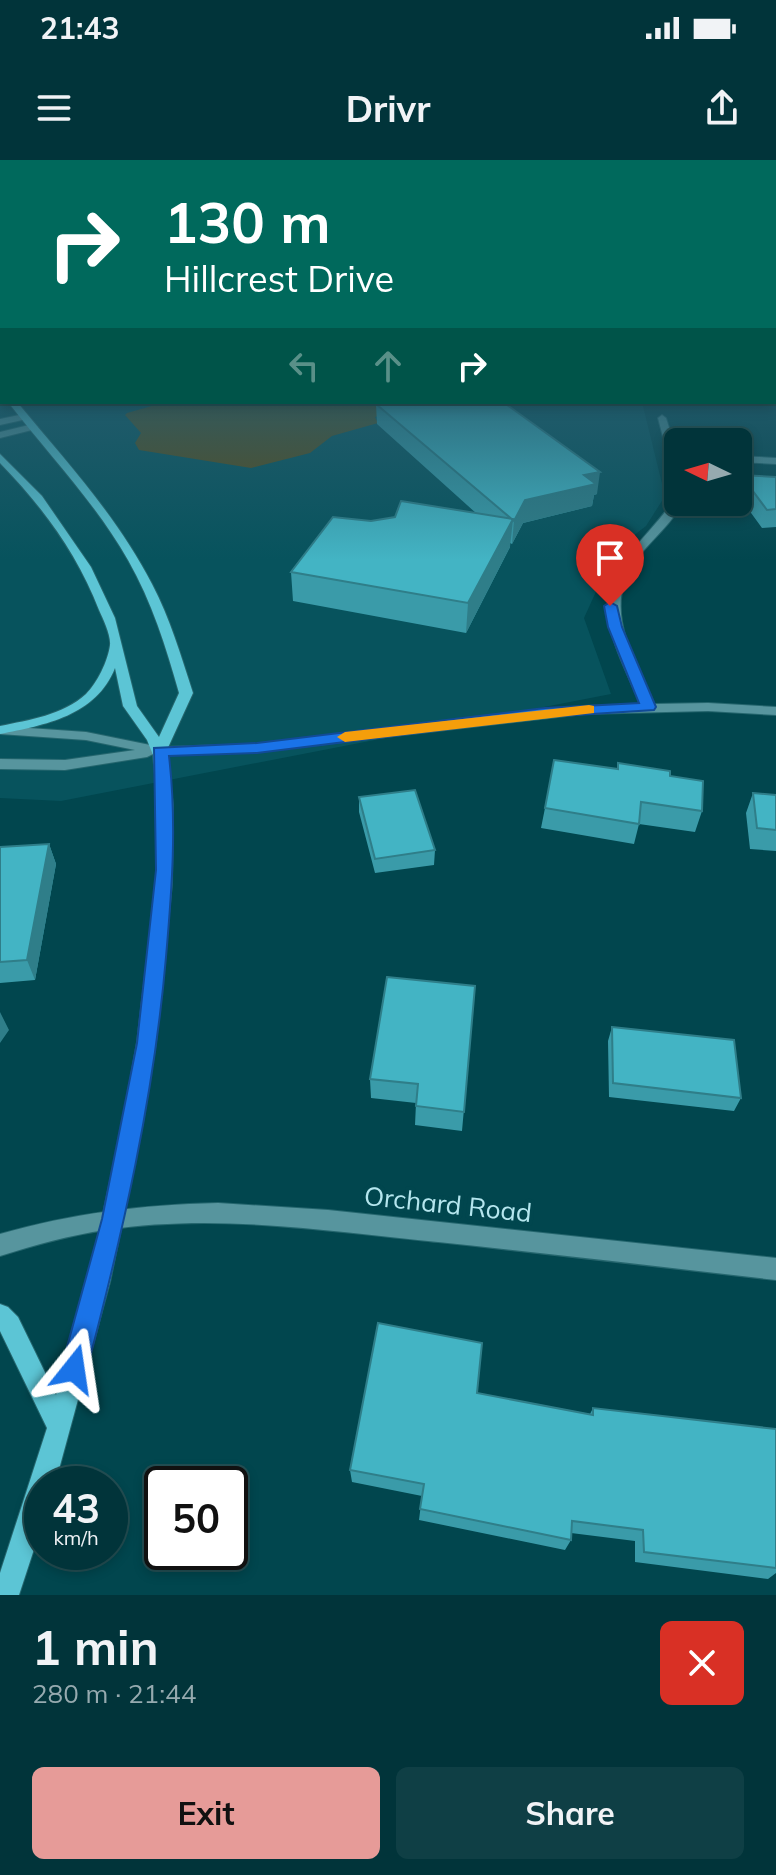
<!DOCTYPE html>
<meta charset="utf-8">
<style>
:root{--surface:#01343a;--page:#0f3f45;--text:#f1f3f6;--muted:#96aaaf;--line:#234f54;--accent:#e69b98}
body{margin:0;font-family:Mulish,sans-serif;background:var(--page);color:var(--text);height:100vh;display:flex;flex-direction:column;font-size:30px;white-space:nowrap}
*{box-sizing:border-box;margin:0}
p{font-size:26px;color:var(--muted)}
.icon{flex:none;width:44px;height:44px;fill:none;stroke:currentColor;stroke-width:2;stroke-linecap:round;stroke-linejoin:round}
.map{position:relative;height:1435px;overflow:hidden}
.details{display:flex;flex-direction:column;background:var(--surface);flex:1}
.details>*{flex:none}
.top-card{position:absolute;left:0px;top:0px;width:776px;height:244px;box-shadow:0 4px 12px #0003,0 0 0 2px var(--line);background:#00695c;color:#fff;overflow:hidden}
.needle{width:52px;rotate:275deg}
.tools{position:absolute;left:664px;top:268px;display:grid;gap:16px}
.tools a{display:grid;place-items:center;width:88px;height:88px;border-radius:12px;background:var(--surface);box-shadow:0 4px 12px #0003,0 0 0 2px var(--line);font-size:40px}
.speed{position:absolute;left:24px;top:1306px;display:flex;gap:16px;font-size:40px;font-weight:700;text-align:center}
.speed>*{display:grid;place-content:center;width:104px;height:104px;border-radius:50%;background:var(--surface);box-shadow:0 4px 12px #0003,0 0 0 2px var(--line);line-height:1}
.speed small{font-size:20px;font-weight:400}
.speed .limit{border:4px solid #111;border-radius:12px;background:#fff;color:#111}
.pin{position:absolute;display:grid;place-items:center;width:68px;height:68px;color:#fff;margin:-82px -34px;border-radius:50% 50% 50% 0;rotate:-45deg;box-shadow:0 0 8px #0007}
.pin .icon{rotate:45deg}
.me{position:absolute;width:88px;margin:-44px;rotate:15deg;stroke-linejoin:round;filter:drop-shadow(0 0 6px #0008)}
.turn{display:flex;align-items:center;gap:28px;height:168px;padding:0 32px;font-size:36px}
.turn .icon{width:104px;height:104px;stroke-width:2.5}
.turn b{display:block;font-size:56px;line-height:68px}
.lanes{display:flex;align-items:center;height:76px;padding:0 32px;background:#0003;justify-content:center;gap:40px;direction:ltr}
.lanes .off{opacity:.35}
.round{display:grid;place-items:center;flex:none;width:84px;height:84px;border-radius:12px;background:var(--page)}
.head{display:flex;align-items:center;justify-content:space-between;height:136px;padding:0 32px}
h1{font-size:48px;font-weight:700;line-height:60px}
.primary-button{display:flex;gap:16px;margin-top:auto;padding:16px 32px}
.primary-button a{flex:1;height:92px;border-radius:12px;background:var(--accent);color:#111;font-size:32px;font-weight:700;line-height:92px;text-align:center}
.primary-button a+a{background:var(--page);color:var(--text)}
.status{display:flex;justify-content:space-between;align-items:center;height:56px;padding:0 40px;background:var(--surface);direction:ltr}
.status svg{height:22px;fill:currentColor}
header{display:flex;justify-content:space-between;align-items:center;height:104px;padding:0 32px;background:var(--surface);font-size:36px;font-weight:700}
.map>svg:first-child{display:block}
.built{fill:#07535d}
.green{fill:#5f4b14}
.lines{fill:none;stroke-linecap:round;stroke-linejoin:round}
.minor-casing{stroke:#25666e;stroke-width:2}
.tertiary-casing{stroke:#25666e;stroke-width:2}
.secondary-casing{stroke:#25666e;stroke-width:2}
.motorway-casing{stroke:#25666e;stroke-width:2}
.minor{fill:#57959e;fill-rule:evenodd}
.tertiary{fill:#57959e;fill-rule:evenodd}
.secondary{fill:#5cc5d5;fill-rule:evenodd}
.motorway{fill:#ddf8fd;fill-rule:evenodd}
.wall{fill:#3a9ba9}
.shaded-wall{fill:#2f7e89}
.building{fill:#43b4c4;stroke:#2f7e89;stroke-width:2}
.route{fill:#1a73e8;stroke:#114b97;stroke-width:2}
.slow{fill:#f59e0b}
.labels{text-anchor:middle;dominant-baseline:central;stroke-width:8;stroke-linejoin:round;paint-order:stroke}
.near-street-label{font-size:26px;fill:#b5e6ee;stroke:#01464e}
</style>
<div class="status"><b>21:43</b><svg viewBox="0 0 49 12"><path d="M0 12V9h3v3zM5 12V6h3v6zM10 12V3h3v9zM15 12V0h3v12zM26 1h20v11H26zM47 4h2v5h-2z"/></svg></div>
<header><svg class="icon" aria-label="menu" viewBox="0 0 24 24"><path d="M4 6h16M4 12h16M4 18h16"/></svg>Drivr<svg class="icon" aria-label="share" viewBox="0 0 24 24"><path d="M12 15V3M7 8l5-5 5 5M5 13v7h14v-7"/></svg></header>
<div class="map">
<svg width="776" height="1435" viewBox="0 0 776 1435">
<rect width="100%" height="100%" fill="#01464e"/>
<!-- built -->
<path class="built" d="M0,199L2,242H642L665,336L646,366L615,390L584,458L611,534L61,641L0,638Z"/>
<!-- green -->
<path class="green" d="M166,242L410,245L375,257L378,263L332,276L310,293L251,308L139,290L135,283L141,273L125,255L127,253Z"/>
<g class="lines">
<defs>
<path id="minor" d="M24,254L28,257L27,259L0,265V259Z
M662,255L666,258L678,296V342H683C671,365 651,380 636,400C601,447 634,499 654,544L708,543L776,547V555L708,551L584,554L257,592L155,594L153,591L155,588L160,587L257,584L584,546L641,545C619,494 588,447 628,396C643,376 661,360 674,339L678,338L673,335L668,296L658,258Z
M33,264L38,267L36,269L0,278V272Z
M738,296L776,298V304L738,302Z
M218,1043L328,1050L776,1098V1120C664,1107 551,1094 438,1082C329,1071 216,1053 106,1070C70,1075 35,1085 0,1096V1074C74,1053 140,1045 218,1043Z"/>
<path id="tertiary" d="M0,566L86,572L160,587L167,591L160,595L153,594L147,597L65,610L0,609V599L65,600L135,590L86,580L0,574Z"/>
<path id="secondary" d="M0,225L2,226V233L0,232Z
M8,242H17C65,300 117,356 152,424C170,458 181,496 193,533L166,592L173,645L172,724L156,882L143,962L110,1122L55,1324H42V1365L19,1435H0V1413L47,1268L0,1171V1144L8,1147L18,1157L56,1235L88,1122L123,962L137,882L156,724L158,645L153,595L147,580L123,546L115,508C96,556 45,565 0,574V566C29,560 63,555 86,534C97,523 108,501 110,485C111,475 103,459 99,450C77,393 42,346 0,303V294L42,336L91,407L115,458L137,546L159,577L179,533C166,487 152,442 128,400C95,342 48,294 8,242Z"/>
<path id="motorway" d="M774,199H776V207H774Z"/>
</defs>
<!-- minor casing -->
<use href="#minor" class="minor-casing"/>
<!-- tertiary casing -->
<use href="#tertiary" class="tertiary-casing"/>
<!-- secondary casing -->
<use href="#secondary" class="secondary-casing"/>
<!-- motorway casing -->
<use href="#motorway" class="motorway-casing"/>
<!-- minor -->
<use href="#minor" class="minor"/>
<!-- tertiary -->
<use href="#tertiary" class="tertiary"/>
<!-- secondary -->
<use href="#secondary" class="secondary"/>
<!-- motorway -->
<use href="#motorway" class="motorway"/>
</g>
<!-- wall -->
<path class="wall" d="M376,244L597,334L594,335L592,346L523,363L512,384L510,383V387L466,473L293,441L291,412L371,361L477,354L377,264Z
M741,315L776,317V367L762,368L738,335V326Z
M618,603L670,616L702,651L695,672L639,664L634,684L541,668L545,648L617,609Z
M753,633L776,635V691L750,689L746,653Z
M359,637L435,690L434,705L375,713L359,652Z
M49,684L56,704L35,820L0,823V687Z
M475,826L462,971L415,965L416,943L371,938L370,919Z
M612,867L741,938L734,951L609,937L608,881Z
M477,1233L590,1254L593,1248L776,1269V1413L768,1419L635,1402V1381L571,1373V1380L565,1390L419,1360L422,1336L352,1322L350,1310Z"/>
<!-- shaded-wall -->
<path class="shaded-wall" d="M600,312L597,334L594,335L592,346L523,363L512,384L514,361L525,340L584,315Z
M513,359L510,387L466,473L468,443Z
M49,684L56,704L35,820L27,800Z
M0,852L9,870L0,883Z"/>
<!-- building -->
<path class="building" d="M385,242H503L600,312L584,315L596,324L525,340L514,361L376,244Z
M741,315L776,317V349L767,350Z
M401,341L513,359L468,443L291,412L333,357L371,361L395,357Z
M554,600L618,609V603L670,611V616L703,621L702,651L641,642L639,664L545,648Z
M415,630L435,690L375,699L359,637Z
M753,633L776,635V670L757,668Z
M49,684L27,800L0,802V687Z
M387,817L475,826L464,952L416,946L418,924L370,919Z
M612,867L734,880L741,938L613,923Z
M378,1163L482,1183L477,1233L593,1255V1248L776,1269V1408L644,1392L643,1370L572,1361L571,1380L420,1349L424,1324L350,1310Z"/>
<!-- sky -->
<linearGradient id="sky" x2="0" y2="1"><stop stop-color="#01262b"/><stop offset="0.5" stop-color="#275d6e"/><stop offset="1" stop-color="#275d6e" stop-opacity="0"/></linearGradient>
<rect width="776" height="400" fill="url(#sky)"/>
<!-- route -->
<path class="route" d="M610,442L617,446L622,467L656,547L654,550L545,557L257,593L169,596C177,664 172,729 166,797C154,937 123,1072 87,1209L83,1218L74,1222L65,1218L61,1209L102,1059L137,883L156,710L154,588L257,583L545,548L639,543L608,467L604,446Z"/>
<!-- slow -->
<path class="slow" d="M589,545L594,546V553L345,582L337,577L345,572Z"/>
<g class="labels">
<!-- near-street labels -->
<g class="near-street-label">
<text transform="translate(448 1044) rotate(6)">Orchard Road</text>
</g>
</g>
</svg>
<div class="tools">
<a><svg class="needle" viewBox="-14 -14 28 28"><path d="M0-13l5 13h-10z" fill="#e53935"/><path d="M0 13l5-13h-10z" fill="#96aaaf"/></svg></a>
</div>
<div class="speed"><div>43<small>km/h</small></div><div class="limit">50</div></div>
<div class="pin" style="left:610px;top:446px;background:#d93025"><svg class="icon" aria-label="arrive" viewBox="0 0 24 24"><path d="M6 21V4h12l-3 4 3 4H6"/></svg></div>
<svg class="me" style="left:74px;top:1209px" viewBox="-20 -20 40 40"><path d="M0-17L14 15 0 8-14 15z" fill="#1a73e8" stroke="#fff" stroke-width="4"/></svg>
<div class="top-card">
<div class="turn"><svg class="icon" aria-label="right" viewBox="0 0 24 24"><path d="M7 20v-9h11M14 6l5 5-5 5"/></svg><div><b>130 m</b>Hillcrest Drive</div></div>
<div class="lanes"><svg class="icon off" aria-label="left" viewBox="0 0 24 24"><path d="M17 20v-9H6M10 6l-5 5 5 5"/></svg><svg class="icon off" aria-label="ahead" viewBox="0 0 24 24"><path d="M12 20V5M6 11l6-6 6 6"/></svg><svg class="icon" aria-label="right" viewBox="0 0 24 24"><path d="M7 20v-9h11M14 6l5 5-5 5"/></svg></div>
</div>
</div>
<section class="details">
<div class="head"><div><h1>1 min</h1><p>280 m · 21:44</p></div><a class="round" style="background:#d93025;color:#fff"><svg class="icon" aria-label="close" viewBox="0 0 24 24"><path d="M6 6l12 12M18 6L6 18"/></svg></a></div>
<div class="primary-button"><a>Exit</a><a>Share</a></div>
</section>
